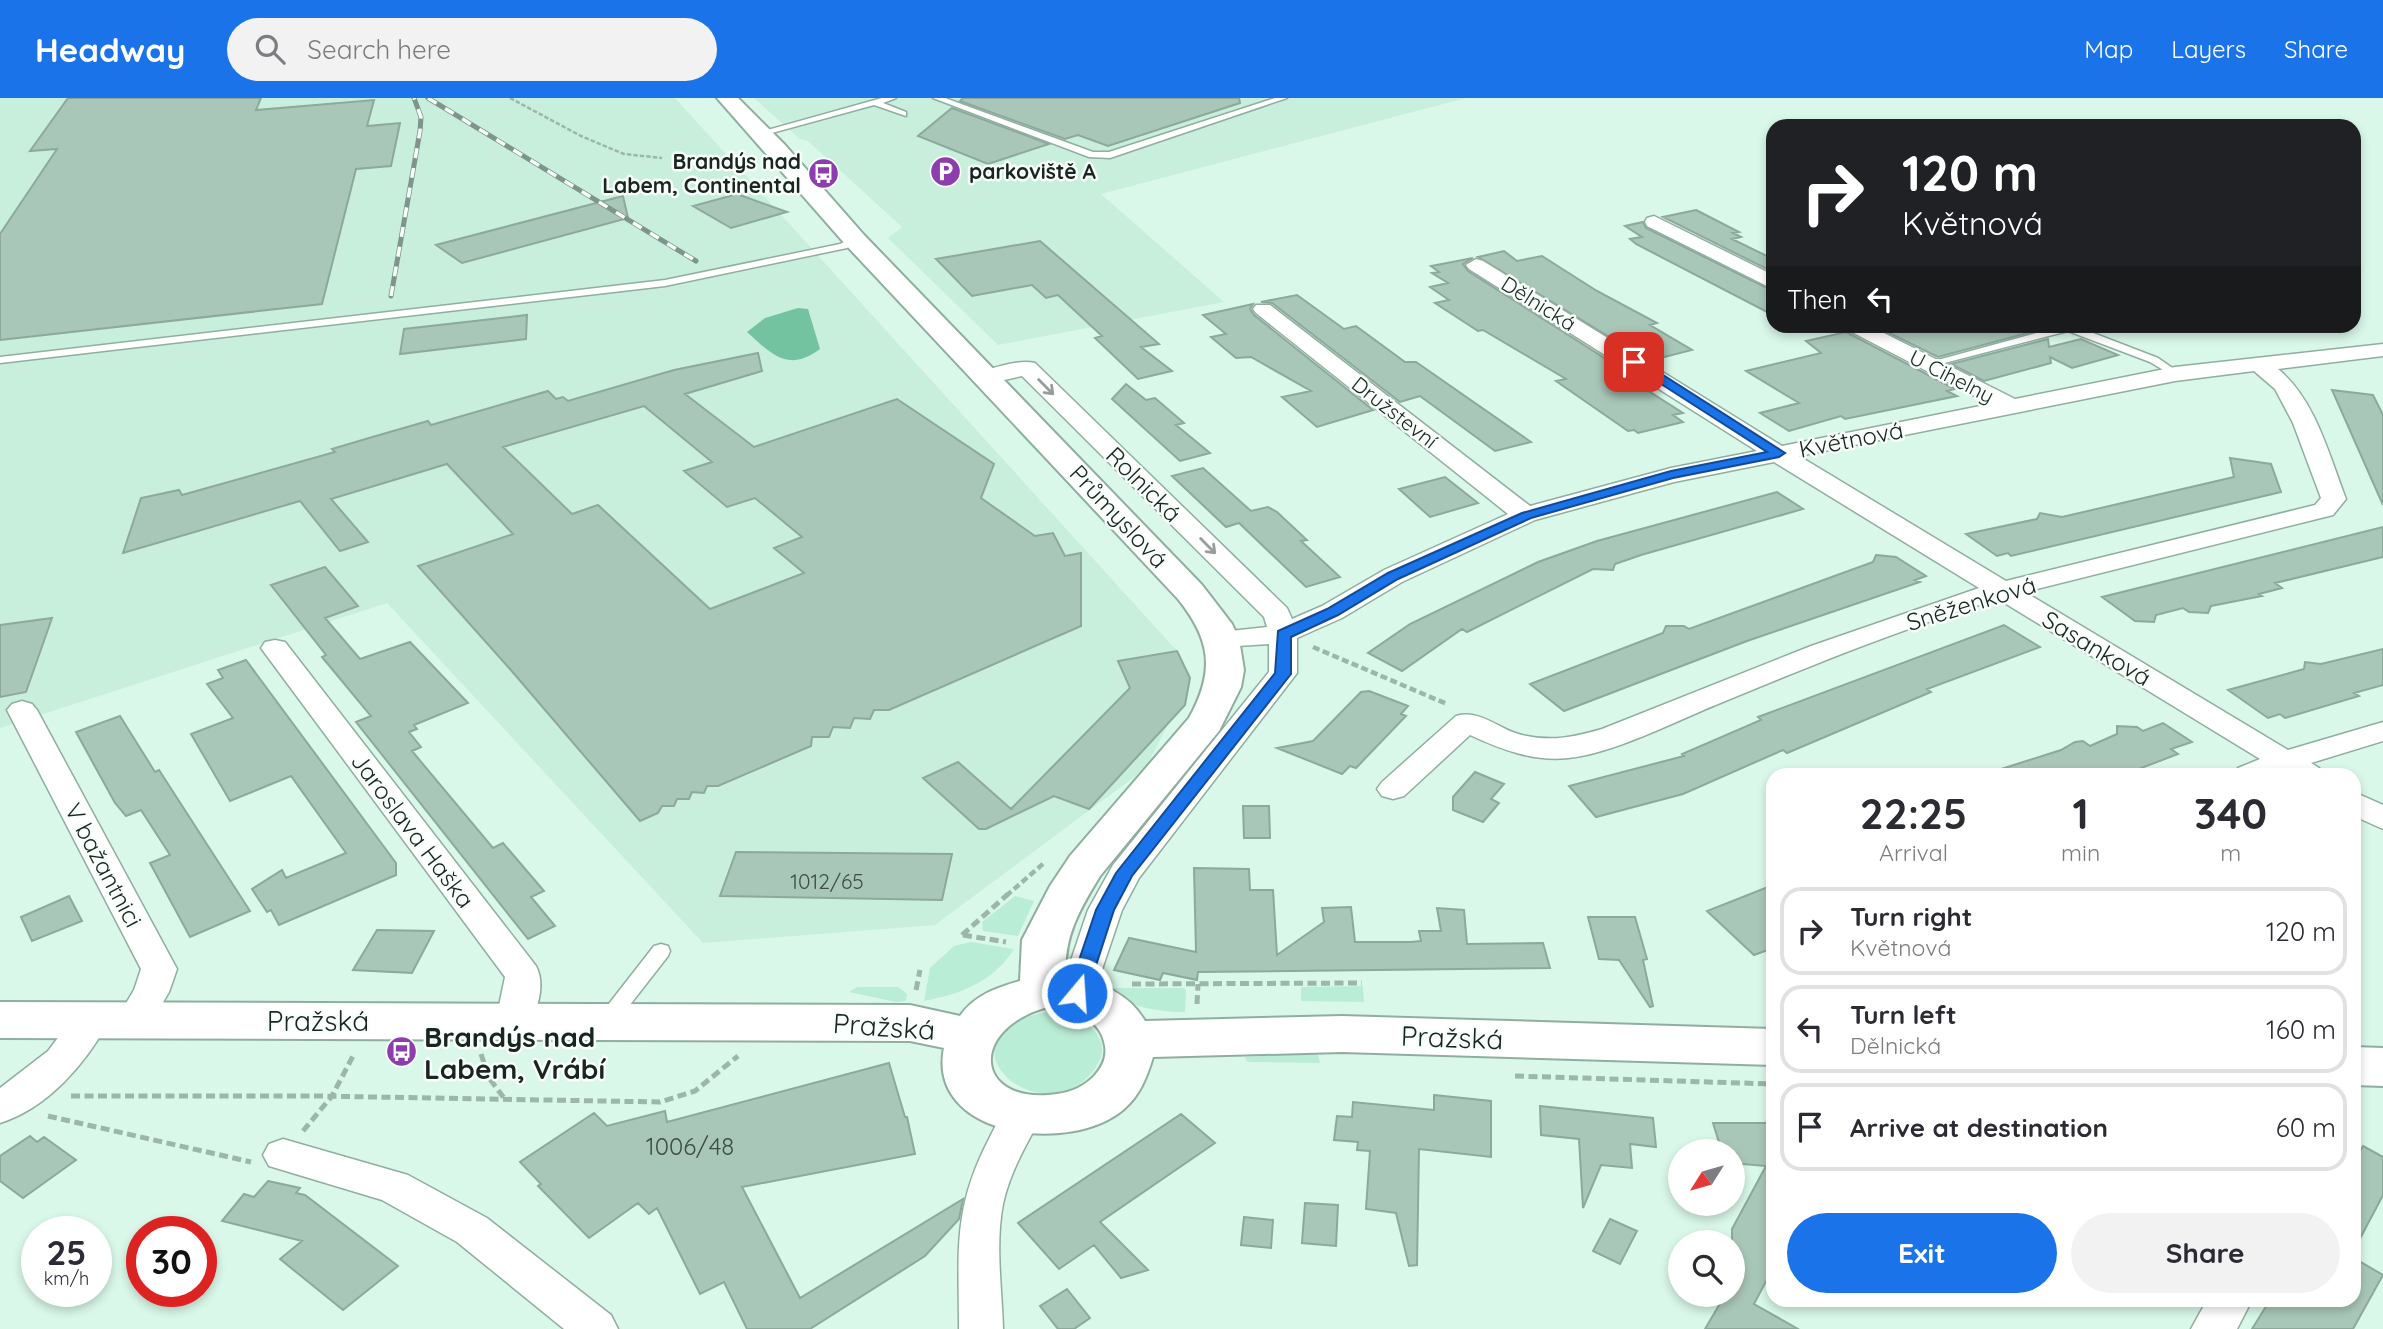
<!DOCTYPE html>
<meta charset="utf-8">
<style>
:root{--surface:#fff;--page:#f2f2f3;--text:#2b2b33;--muted:#7c7c81;--line:#e1e1e2;--accent:#1a73e8}
body{margin:0;font-family:Quicksand,sans-serif;background:var(--page);color:var(--text);height:100vh;display:flex;flex-direction:column;font-size:26px;white-space:nowrap}
*{box-sizing:border-box;margin:0}
p{font-size:23px;color:var(--muted)}
.icon{flex:none;width:38px;height:38px;fill:none;stroke:currentColor;stroke-width:2;stroke-linecap:round;stroke-linejoin:round}
.map{position:relative;flex:1;overflow:hidden}
.sheet{position:absolute;left:1766px;top:670px;width:595px;height:539px;display:flex;flex-direction:column;background:var(--surface);border-radius:21px;box-shadow:0 4px 10px #0003}
.sheet>*{flex:none}
.top-card{position:absolute;left:1766px;top:21px;width:595px;height:214px;border-radius:21px;box-shadow:0 4px 10px #0003;background:#202124;color:#fff;overflow:hidden}
.needle{width:46px;rotate:233deg}
.buttons{position:absolute;left:1668px;top:1041px;display:grid;gap:14px}
.buttons a{display:grid;place-items:center;width:77px;height:77px;border-radius:50%;background:var(--surface);box-shadow:0 4px 10px #0003;font-size:35px}
.speed{position:absolute;left:21px;top:1118px;display:flex;gap:14px;font-size:35px;font-weight:700;text-align:center}
.speed>*{display:grid;place-content:center;width:91px;height:91px;border-radius:50%;background:var(--surface);box-shadow:0 4px 10px #0003;line-height:1}
.speed small{font-size:18px;font-weight:400}
.speed .limit{border:10px solid #d22;background:#fff;color:#111}
.pin{position:absolute;display:grid;place-items:center;width:60px;height:60px;color:#fff;margin:-30px;border-radius:14px;box-shadow:0 4px 10px #0006}
.me{position:absolute;width:77px;margin:-38px;rotate:18deg;stroke-linejoin:round;filter:drop-shadow(0 0 5px #0008)}
.turn{display:flex;align-items:center;gap:24px;height:147px;padding:0 21px;font-size:32px}
.turn .icon{width:91px;height:91px;stroke-width:2.5}
.turn b{display:block;font-size:49px;line-height:60px}
.then{display:flex;align-items:center;height:66px;padding:0 21px;background:#0003;gap:14px;font-size:26px}
.eta{display:flex;justify-content:space-evenly;align-items:center;height:119px;text-align:center}
.eta b{font-size:42px;font-weight:700;line-height:49px}
.action{display:flex;gap:14px;margin-top:auto;padding:14px 21px}
.action a{flex:1;height:80px;border-radius:42px;background:var(--accent);color:#fff;font-size:28px;font-weight:700;line-height:80px;text-align:center}
.action a+a{background:var(--page);color:var(--text)}
ul{padding:0;list-style:none}
li{display:flex;align-items:center;gap:21px;height:88px;margin:0 14px 10px;padding:0 7px;border:4px solid var(--line);border-radius:21px}
li div{flex:1}
li b{display:block;font-size:26px}
li em{font-style:normal}
header{display:flex;align-items:center;gap:42px;box-sizing:border-box;height:98px;padding:0 35px;background:var(--accent);color:#fff}
header strong{font-size:33px}
nav{display:flex;gap:38px;margin-inline-start:auto;font-size:24px}
.search{width:490px;height:63px;background:var(--page);display:flex;align-items:center;gap:18px;box-sizing:border-box;padding:0 24px;border-radius:38px;color:var(--muted);font-size:26px}
.map>svg:first-child{display:block}
.built{fill:#c7efdc}
.green{fill:#baedd5}
.water{fill:#73c3a1}
.building{fill:#a9c7b8;stroke:#8ca99b;stroke-width:2;fill-rule:evenodd}
.lines{fill:none;stroke-linecap:round;stroke-linejoin:round}
.service-casing{stroke:#90aea0;stroke-width:3}
.minor-casing{stroke:#90aea0;stroke-width:3}
.secondary-casing{stroke:#90aea0;stroke-width:4}
.path-far2{stroke:#9db6aa;stroke-width:2.5;stroke-dasharray:4.5 2;stroke-linecap:butt}
.path-far1{stroke:#9db6aa;stroke-width:4.5;stroke-dasharray:7 3.5;stroke-linecap:butt}
.path{stroke:#9db6aa;stroke-width:5;stroke-dasharray:9 4.5;stroke-linecap:butt}
.service{fill:#fff;fill-rule:evenodd}
.minor{fill:#fff;fill-rule:evenodd}
.secondary{fill:#fff;fill-rule:evenodd}
.rail-casing{stroke:#7f948a;stroke-width:5}
.rail{stroke:#f8fefb;stroke-width:3.5;stroke-dasharray:10;stroke-linecap:butt}
.oneway{stroke:#989d9b}
.route{fill:#1a73e8;stroke:#114b97;stroke-width:2}
.labels{text-anchor:middle;dominant-baseline:central;stroke-width:5;stroke-linejoin:round;paint-order:stroke}
.far-poi-label{font-size:21px;font-weight:bold;fill:#1a2520;stroke:#f8fefb;text-anchor:end}
.far-street-label{font-size:21px;fill:#1a2520;stroke:#f8fefb}
.number-label{font-size:21px;fill:#3e4e46}
.street-label{font-size:24px;fill:#1a2520;stroke:#f8fefb}
.near-number-label{font-size:24px;fill:#3e4e46}
.near-street-label{font-size:28px;fill:#1a2520;stroke:#f8fefb}
.near-poi-label{font-size:28px;font-weight:bold;fill:#1a2520;stroke:#f8fefb;text-anchor:start}
</style>
<header>
<strong>Headway</strong>
<div class="search"><svg class="icon" aria-label="search" viewBox="0 0 24 24"><circle cx="10" cy="10" r="6"/><path d="M15 15l6 6"/></svg>Search here</div>
<nav><a>Map</a><a>Layers</a><a>Share</a></nav>
</header>
<div class="map">
<svg width="2383" height="1231" viewBox="0 0 2383 1231">
<rect width="100%" height="100%" fill="#d9f8e9"/>
<!-- built -->
<path class="built" d="M0,0H675L1177,553L1188,588L1145,671L935,827L703,845L387,505L0,630Z
M754,0H1466L1101,96L1224,204L998,247L888,140L902,129L808,43L800,41Z"/>
<!-- green -->
<path class="green" d="M1015,798L1034,803L1018,838L983,833L982,824Z
M971,844L1014,851C993,884 961,896 924,903L930,870L954,848Z
M1363,888L1364,904L1301,903V889Z
M857,889H898L907,896L906,903L896,904L849,894Z
M1106,890H1184L1186,893L1185,914C1158,914 1128,909 1106,890Z
M1046,914C1075,915 1121,936 1094,972C1041,1042 928,938 1046,914Z
M1313,955L1318,956L1320,965L1248,964L1244,959Z"/>
<!-- water -->
<path class="water" d="M798,210L808,211L820,251C788,275 771,256 747,234L765,220Z"/>
<!-- building -->
<path class="building" d="M68,0H261L256,12L374,2L367,28L400,25L391,68L356,71L322,206L0,242V136L57,51L30,53Z
M963,0H1239L1240,5L1108,48L1078,37L1065,41L960,3Z
M952,10L1049,46L988,66L918,38Z
M737,96L787,114L731,130L693,108Z
M623,98L628,120L462,165L436,147Z
M1696,112L1739,134L1733,135L1741,139L1732,141L1773,161V174L1663,119Z
M1643,124L1646,130L1773,193V217L1636,146L1630,141L1642,139L1625,128Z
M1040,143L1159,246L1141,249L1172,273L1138,281L1095,240L1102,238L1058,197L1046,200L1032,187L972,198L936,161Z
M1504,153L1517,163L1542,158L1597,193L1657,225L1650,227L1692,252L1649,263L1478,159Z
M1473,160L1463,166L1468,173L1620,270L1614,271L1683,315L1673,317L1683,324L1638,335L1634,332L1628,333L1556,283L1566,281L1483,232L1478,233L1435,205L1449,202L1430,189L1448,185L1432,175L1439,174L1431,168Z
M1297,197L1344,231L1356,228L1405,264H1416L1531,344L1495,353L1420,298L1400,304L1272,205L1261,204Z
M1253,206L1250,211L1254,217L1373,312L1317,329L1282,299L1311,293L1251,259L1236,260L1211,239L1226,236L1203,217Z
M527,217L526,241L400,256L404,231Z
M1875,228H2046V230L1938,259Z
M1846,234L1955,291L1947,293L1957,298L1845,321L1841,318L1789,333L1760,315L1799,305L1746,273L1821,255L1806,243Z
M2048,241L2049,249L2081,241L2118,257L2072,270L2050,259L2051,265L1984,283L1951,266Z
M758,255L762,273L685,296L754,349L897,301L994,366L981,400L1035,438L1053,435L1065,458L1081,455V528L889,612H874L870,621L854,620L850,630L833,629L829,639H812L811,648L718,688H707L704,695L692,694L689,701H677L674,708H662L658,715L640,723L510,571L418,468L513,436L447,366L331,401L368,444L340,453L300,403L123,455L141,400L179,392L182,397L335,354L332,351L369,340L428,323L431,327L548,293L556,301L563,299L568,303L674,272ZM644,308L712,364L684,373L727,409L755,400L802,439L774,450L804,475L710,511L598,407L572,416L503,349Z
M1126,286L1146,302L1155,300L1184,325L1176,327L1210,355L1180,363L1112,301Z
M2332,292L2373,297L2383,317V407Z
M2230,360L2271,366L2281,394L2011,458L2008,455L1997,458L1966,436L2037,421L2040,415L2062,419L2234,379Z
M1203,370L1251,413L1268,409L1277,414L1307,442L1301,443L1340,479L1306,489L1239,425L1226,429L1172,378Z
M1445,379L1478,405L1430,419L1399,391Z
M1777,394L1803,411L1641,457L1615,466L1613,472L1593,471L1467,534L1462,531L1402,573L1368,555L1410,526L1538,464L1597,443Z
M2383,429V459L2275,485L2282,490L2259,496L2262,498L2211,508L2208,515L2189,514L2183,510L2156,517L2154,524L2135,523L2102,499Z
M1876,457L1896,459L1926,478L1915,482L1920,484L1747,543L1564,613L1530,586L1663,535L1666,528H1684L1689,531L1873,464Z
M325,469L358,508L325,520L360,561L410,544L468,605L414,627L417,631L409,634L421,649L412,653L493,750L503,745L544,793L531,799L555,828L528,841L356,624L371,618L322,559L326,557L271,487Z
M52,520L26,594L0,599V527Z
M2004,527L2040,549L1927,591L1931,594L1787,655L1783,652L1683,696L1596,719L1569,688L1684,658L1682,656L1761,622L1758,619Z
M2383,551V587L2354,595L2359,598L2285,620L2280,616L2268,620L2228,592L2304,571L2305,564L2321,566Z
M1177,553L1190,580L1185,607L1089,711L1054,698L986,731H979L923,680L958,664L1011,711L1130,590L1118,563Z
M246,562L396,765V777L279,827L271,812L267,814L252,791L282,772L286,780L346,755L291,678L230,703L191,636L233,620L207,586L223,580L218,572Z
M1369,593L1408,608L1401,616L1406,618L1356,670L1350,668L1342,676L1277,650L1313,643L1361,594Z
M120,618L155,674L159,672L250,813L190,839L150,765L170,757L141,712L126,718L115,705L76,634Z
M2163,625L2192,644L2171,651L2178,656L2123,677H1998V672L2061,652L2075,644L2083,643L2090,648L2117,636V628L2137,629L2143,633Z
M1475,674L1504,686L1491,701L1499,705L1483,724L1453,712V699Z
M1243,708H1269L1270,740H1244Z
M736,754L952,756L942,802L720,798Z
M1194,770L1249,771L1250,792H1273L1277,857L1324,824L1322,810L1351,809L1355,844H1411L1421,843L1419,833H1441L1437,810L1464,812L1467,846L1543,845L1550,870L1198,874L1197,882L1163,875L1160,882L1114,872L1129,840L1196,854Z
M1773,787V850L1754,857L1707,813Z
M69,798L82,823L32,843L21,819Z
M1588,819H1635L1647,861L1643,862L1653,908L1650,909L1619,862L1599,861Z
M377,832L434,833L412,875L353,872Z
M889,965L905,1019H907L915,1056L742,1089L800,1200L963,1101L959,1121L925,1158L810,1231H747L724,1184L700,1196L657,1110L649,1116L638,1105L589,1140L538,1088L541,1086L520,1064L594,1015L607,1028L665,1013L667,1024Z
M1434,997L1491,1003V1059L1419,1051L1417,1167L1409,1168L1396,1115L1366,1111L1370,1053L1357,1052L1358,1044L1334,1042L1337,1018L1352,1019L1353,1004L1434,1012Z
M1540,1008L1653,1020L1656,1049L1630,1046L1632,1070L1601,1067L1583,1110L1579,1041L1541,1037Z
M1181,1016L1215,1045L1100,1124L1148,1172L1121,1180L1094,1147L1059,1171L1018,1125Z
M1713,1025H1773V1170L1754,1206L1798,1231H1705L1725,1197H1732V1131L1766,1068L1732,1065V1054H1722Z
M30,1038L37,1044L44,1039L76,1062L23,1100L0,1083V1058Z
M2363,1048L2383,1059V1097L2354,1152V1063Z
M268,1083L300,1090L296,1095L305,1097L398,1168L343,1212L280,1161L302,1143L222,1123L244,1096L254,1099Z
M1305,1105L1338,1107L1336,1148L1302,1145Z
M1244,1119L1273,1122L1271,1150L1241,1147Z
M1610,1121L1637,1133L1620,1166L1593,1153Z
M2354,1160L2383,1177L2353,1231H2252L2270,1202H2354Z
M1067,1191L1090,1220L1074,1231H1058L1040,1208Z"/>
<g class="lines">
<defs>
<path id="service" d="M882,0H896L883,5L906,14V18L874,7L761,38L757,35Z
M933,0H945L1093,54H1109L1275,0H1287L1110,60L1089,59Z
M855,139L859,140V144L847,150L665,188L0,265V259L665,182L840,146Z
M2062,228H2075L2158,260L2181,276L2175,279L2150,264L2068,233L1929,269L1923,266Z
M661,846L668,848L670,853L668,858L615,926L608,928L601,926L598,921L601,916L654,848Z"/>
<path id="minor" d="M1654,118L1773,177V191L1647,128L1645,124L1647,120Z
M1476,161L1483,163L1782,348L1990,306L1848,232L1845,228H1870L2015,301L2175,269L2383,246V258L2278,271C2315,301 2329,357 2346,401L2333,417L2025,494L2288,652L2383,624V643L2311,665L2319,670L2323,677H2286L2282,675L2234,677L2238,670L2260,661L1998,501C1903,530 1810,568 1718,606C1676,623 1612,656 1568,660C1534,664 1500,651 1470,637L1404,698L1393,701L1382,698L1377,691L1382,684L1456,618C1481,611 1499,632 1522,637C1552,644 1574,639 1602,631L1811,548L1979,490L1774,364L1674,384L1535,422L1402,484L1342,520L1297,540V575L1139,780L1122,812L1091,904L1078,908L1065,904L1060,895L1088,812L1113,767L1269,574V546L1222,549L1212,547L1208,541L1212,535L1267,529L1264,519L1022,278L986,286L978,284L975,279L978,274C995,270 1018,261 1035,265L1287,510L1292,521L1322,508L1384,472L1508,416L1256,215L1253,211L1256,207H1270L1530,408L1671,370L1757,353L1469,171L1466,167ZM2254,273L2275,291L2293,325L2321,400L2315,407L2006,483L1799,358L2175,283Z
M275,542L285,544L536,868C546,887 537,913 527,932L514,936L501,932L496,922L505,879L261,550L265,544Z
M22,603L32,606L37,612L177,871L169,894L147,932L134,936L121,932L116,922L134,892L141,871L7,612L12,606Z
M2354,694L2383,707V731L2354,718Z
M91,909L104,913L109,923C86,965 48,1010 0,1025V990L48,953L78,913Z
M1023,1002L1037,1006L1042,1017C1027,1046 1010,1073 1003,1106C995,1147 1002,1190 1003,1231H959C959,1154 952,1112 989,1041C998,1023 1004,1008 1023,1002Z
M283,1041L408,1077L487,1120L611,1217L618,1231H564L457,1144L382,1102L269,1068L263,1057L269,1046Z
M2207,1202H2252L2237,1231H2191Z"/>
<path id="secondary" d="M717,0H738L785,47L864,137L1202,487L1232,526L1239,541L1244,572L1241,589L1219,633L1100,778C1080,811 1063,839 1066,879C1098,883 1128,894 1145,923L1342,918L1773,931V967L1342,954L1153,959C1147,979 1140,997 1124,1011C1072,1057 926,1040 944,950L910,943L0,940V904L910,907L960,918C975,897 996,890 1020,883L1022,842L1050,788L1070,758L1189,620C1215,573 1211,542 1178,501L846,147ZM1044,910C1071,914 1100,917 1105,948C1107,960 1102,969 1095,977C1085,988 1072,994 1057,996C978,1008 965,935 1044,910Z
M2354,949L2383,950V988L2354,987Z"/>
</defs>
<!-- service casing -->
<use href="#service" class="service-casing"/>
<!-- minor casing -->
<use href="#minor" class="minor-casing"/>
<!-- secondary casing -->
<use href="#secondary" class="secondary-casing"/>
<!-- path-far2 -->
<path class="path-far2" d="M510,0L581,38L624,56L662,60"/>
<!-- path-far1 -->
<path class="path-far1" d="M1313,549L1447,606
M1006,798L1044,765"/>
<!-- path -->
<path class="path" d="M962,837L1008,796
M963,837L1006,844
M1132,886L1362,885
M916,892L920,872
M1197,906L1198,886
M481,956L489,980L504,1000
M1515,978L1773,986
M71,998H317L660,1004L695,993L738,958
M48,1018L251,1064
M303,1033L332,998L353,958"/>
<!-- service -->
<use href="#service" class="service"/>
<!-- minor -->
<use href="#minor" class="minor"/>
<!-- secondary -->
<use href="#secondary" class="secondary"/>
<defs>
<path id="rail" d="M428,0L696,163
M391,198L420,33L421,19L414,0"/>
</defs>
<!-- rail casing -->
<use href="#rail" class="rail-casing"/>
<!-- rail -->
<use href="#rail" class="rail"/>
</g>
<!-- one-way arrows -->
<defs><path id="oneway-shaft" d="M-6 0H5M1.5-3L5.5 0L1.5 3" fill="none" stroke-width="1.6" stroke-linecap="round" stroke-linejoin="round" transform="scale(1.75)"/></defs>
<g class="oneway">
<use href="#oneway-shaft" transform="translate(1046 289) rotate(45)"/>
<use href="#oneway-shaft" transform="translate(1208 448) rotate(45)"/>
</g>
<!-- route -->
<path class="route" d="M1630,261H1638L1785,355L1779,359L1673,380L1531,420L1398,481L1338,517L1291,539V576L1132,778L1114,812L1087,895L1084,900H1071L1068,895L1096,812L1116,775L1275,575L1278,533L1327,511L1388,475L1522,415L1671,373L1767,354L1630,266Z"/>
<!-- icons -->
<defs>
<symbol id="parking-disc" viewBox="-11 -11 22 22"><circle r="9.5" fill="#8d3dad" stroke="#f8fefb"/><path d="M-3.5-5.5H1a3.5 3.5 0 0 1 0 7H-1V5.5H-3.5ZM-1-3.4V-.6H.8a1.4 1.4 0 0 0 0-2.8Z" fill="#fff"/></symbol>
<symbol id="bus-disc" viewBox="-11 -11 22 22"><circle r="9.5" fill="#8d3dad" stroke="#f8fefb"/><path d="M-5-6H5V4H4V6H2V4H-2V6H-4V4H-5ZM-3.5-4V0h7V-4ZM-3.5 1.2v1.5H-2V1.2ZM2 1.2v1.5H3.5V1.2Z" fill="#fff"/></symbol>
</defs>
<g fill-rule="evenodd">
<use href="#parking-disc" x="928" y="56" width="35" height="35"/>
<use href="#bus-disc" x="806" y="58" width="35" height="35"/>
<use href="#bus-disc" x="384" y="936" width="35" height="35"/>
</g>
<g class="labels">
<!-- far-poi labels -->
<g class="far-poi-label">
<text x="801" y="63">Brandýs nad<tspan x="801" dy="24">Labem, Continental</tspan></text>
<text x="969" y="73" text-anchor="start">parkoviště A</text>
</g>
<!-- far-street labels -->
<g class="far-street-label">
<text transform="translate(1539 205) rotate(32)">Dělnická</text>
<text transform="translate(1952 278) rotate(27)">U Cihelny</text>
<text transform="translate(1395 314) rotate(38)">Družstevní</text>
</g>
<!-- number labels -->
<g class="number-label">
<text x="827" y="783">1012/65</text>
</g>
<!-- street labels -->
<g class="street-label">
<text transform="translate(1851 341) rotate(-11)">Květnová</text>
<text transform="translate(1144 386) rotate(45)">Rolnická</text>
<text transform="translate(1119 418) rotate(47)">Průmyslová</text>
<text transform="translate(1971 505) rotate(-17)">Sněženková</text>
<text transform="translate(2097 550) rotate(31)">Sasanková</text>
<text transform="translate(413 732) rotate(53)">Jaroslava Haška</text>
<text transform="translate(104 767) rotate(62)">V bažantnici</text>
</g>
<!-- near-number labels -->
<g class="near-number-label">
<text x="690" y="1048">1006/48</text>
</g>
<!-- near-street labels -->
<g class="near-street-label">
<text x="318" y="922">Pražská</text>
<text transform="translate(884 928) rotate(4)">Pražská</text>
<text transform="translate(1452 939) rotate(2)">Pražská</text>
</g>
<!-- near-poi labels -->
<g class="near-poi-label">
<text x="424" y="938">Brandýs nad<tspan x="424" dy="32">Labem, Vrábí</tspan></text>
</g>
</g>
</svg>
<div class="buttons">
<a><svg class="needle" viewBox="-14 -14 28 28"><path d="M0-13l5 13h-10z" fill="#e53935"/><path d="M0 13l5-13h-10z" fill="#7c7c81"/></svg></a>
<a><svg class="icon" aria-label="search" viewBox="0 0 24 24"><circle cx="10" cy="10" r="6"/><path d="M15 15l6 6"/></svg></a>
</div>
<div class="speed"><div>25<small>km/h</small></div><div class="limit">30</div></div>
<div class="pin" style="left:1634px;top:264px;background:#d93025"><svg class="icon" aria-label="arrive" viewBox="0 0 24 24"><path d="M6 21V4h12l-3 4 3 4H6"/></svg></div>
<svg class="me" style="left:1077px;top:895px" viewBox="-20 -20 40 40"><circle r="17" fill="#1a73e8" stroke="#fff" stroke-width="3"/><path d="M0-11L8 9 0 5-8 9z" fill="#fff"/></svg>
<div class="top-card">
<div class="turn"><svg class="icon" aria-label="right" viewBox="0 0 24 24"><path d="M7 20v-9h11M14 6l5 5-5 5"/></svg><div><b>120 m</b>Květnová</div></div>
<div class="then">Then<svg class="icon" aria-label="left" viewBox="0 0 24 24"><path d="M17 20v-9H6M10 6l-5 5 5 5"/></svg></div>
</div>
<section class="sheet">
<div class="eta">
<div><b>22:25</b><p>Arrival</p></div>
<div><b>1</b><p>min</p></div>
<div><b>340</b><p>m</p></div>
</div>
<ul>
<li><svg class="icon" aria-label="right" viewBox="0 0 24 24"><path d="M7 20v-9h11M14 6l5 5-5 5"/></svg><div><b>Turn right</b><p>Květnová</p></div><em>120 m</em></li>
<li><svg class="icon" aria-label="left" viewBox="0 0 24 24"><path d="M17 20v-9H6M10 6l-5 5 5 5"/></svg><div><b>Turn left</b><p>Dělnická</p></div><em>160 m</em></li>
<li><svg class="icon" aria-label="arrive" viewBox="0 0 24 24"><path d="M6 21V4h12l-3 4 3 4H6"/></svg><div><b>Arrive at destination</b></div><em>60 m</em></li>
</ul>
<div class="action"><a>Exit</a><a>Share</a></div>
</section>
</div>
